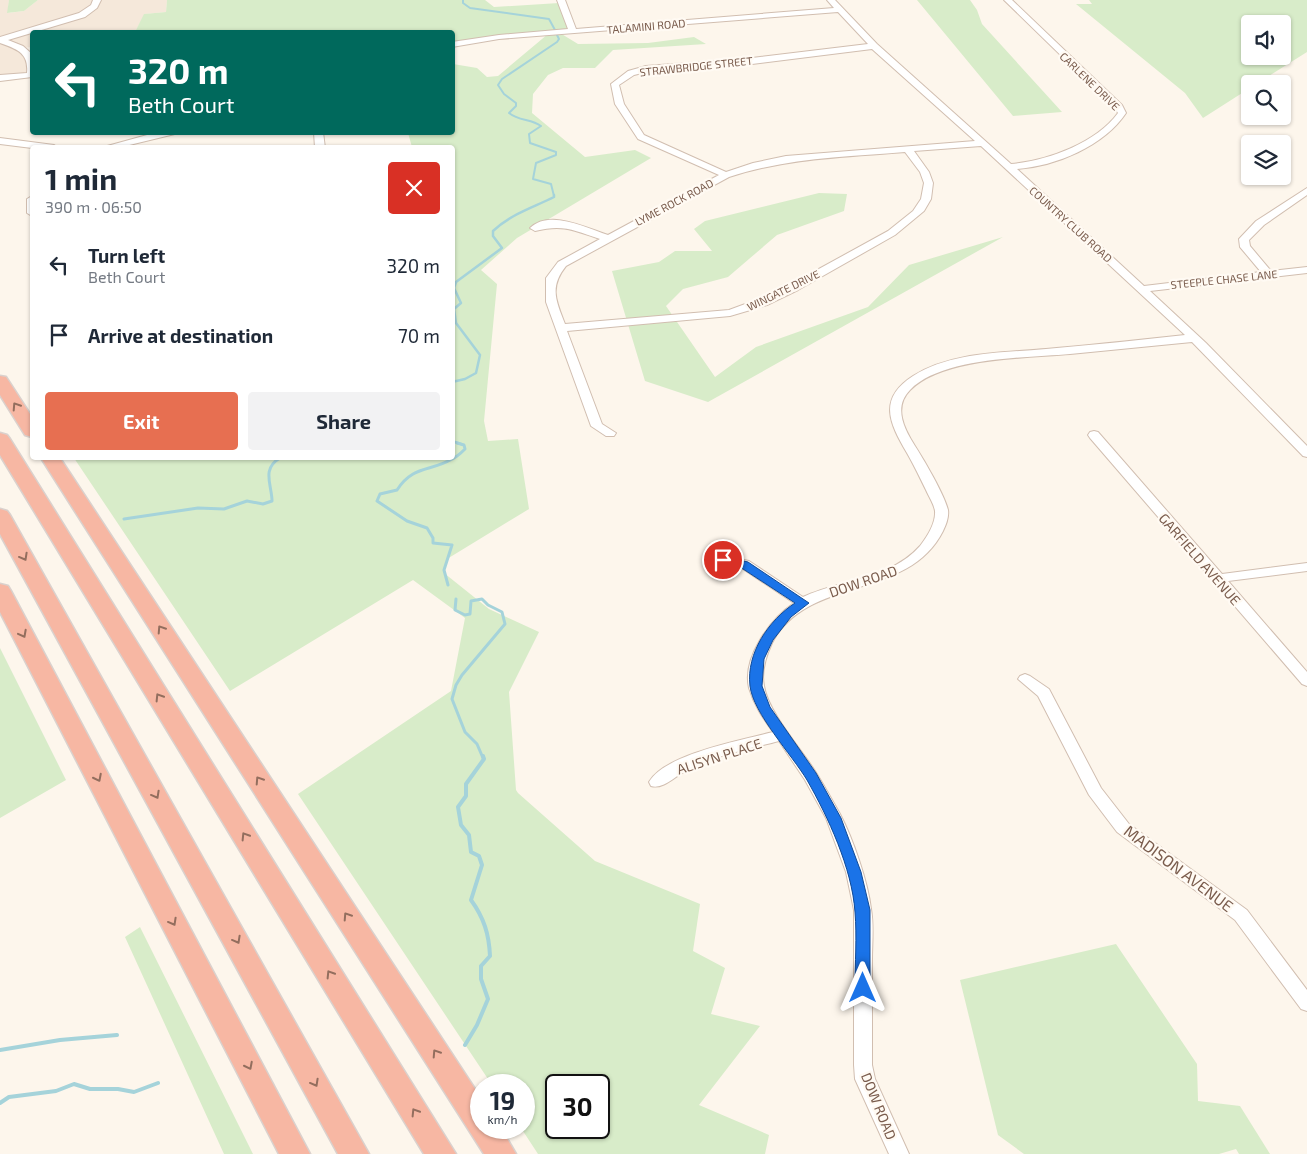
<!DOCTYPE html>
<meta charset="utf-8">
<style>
:root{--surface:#fff;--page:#f2f2f3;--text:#1f2937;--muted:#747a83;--accent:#e76f51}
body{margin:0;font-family:"Exo 2",sans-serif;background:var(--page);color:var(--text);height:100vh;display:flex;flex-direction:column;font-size:19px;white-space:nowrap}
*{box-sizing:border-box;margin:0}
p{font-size:16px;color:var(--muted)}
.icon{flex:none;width:28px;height:28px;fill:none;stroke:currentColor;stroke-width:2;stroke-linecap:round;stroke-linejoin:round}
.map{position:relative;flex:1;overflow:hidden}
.details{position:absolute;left:30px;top:145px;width:425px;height:315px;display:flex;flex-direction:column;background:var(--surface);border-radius:5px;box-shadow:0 1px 4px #0004}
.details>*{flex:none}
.hud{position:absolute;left:30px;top:30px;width:425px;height:105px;border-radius:5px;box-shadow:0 1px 4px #0004;background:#00695c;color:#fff;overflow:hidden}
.buttons{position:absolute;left:1241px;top:15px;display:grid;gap:10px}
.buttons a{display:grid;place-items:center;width:50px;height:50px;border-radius:5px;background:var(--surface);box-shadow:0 1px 4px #0004;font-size:25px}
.speed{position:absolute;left:470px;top:1074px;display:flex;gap:10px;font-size:25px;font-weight:700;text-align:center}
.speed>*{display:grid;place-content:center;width:65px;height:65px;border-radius:50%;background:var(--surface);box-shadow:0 1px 4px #0004;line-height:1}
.speed small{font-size:12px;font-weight:400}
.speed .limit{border:2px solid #111;border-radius:8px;background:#fff;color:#111}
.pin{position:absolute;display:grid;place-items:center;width:42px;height:42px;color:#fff;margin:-21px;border:2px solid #fff;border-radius:50%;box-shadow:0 1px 5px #0007}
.me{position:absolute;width:55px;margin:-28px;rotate:0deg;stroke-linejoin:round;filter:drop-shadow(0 0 4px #0008)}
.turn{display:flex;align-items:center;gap:18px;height:105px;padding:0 15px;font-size:22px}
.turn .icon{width:65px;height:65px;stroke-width:2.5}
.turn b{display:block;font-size:35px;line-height:42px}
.round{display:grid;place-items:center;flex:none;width:52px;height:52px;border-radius:5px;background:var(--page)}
.headline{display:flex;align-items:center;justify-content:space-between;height:85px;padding:0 15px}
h1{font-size:30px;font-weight:700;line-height:38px}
.action{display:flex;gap:10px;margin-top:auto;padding:10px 15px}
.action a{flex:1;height:58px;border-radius:5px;background:var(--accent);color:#fff;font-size:20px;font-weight:700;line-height:58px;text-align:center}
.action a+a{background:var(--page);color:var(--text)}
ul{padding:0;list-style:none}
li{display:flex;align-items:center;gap:15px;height:70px;padding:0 15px}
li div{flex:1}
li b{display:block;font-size:19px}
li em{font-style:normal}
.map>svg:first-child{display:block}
.residential{fill:#f5e8da}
.green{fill:#d8ecc9;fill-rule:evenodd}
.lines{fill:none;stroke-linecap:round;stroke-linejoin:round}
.stream-far3{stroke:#a5d3da;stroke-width:2}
.stream-far2{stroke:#a5d3da;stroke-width:2.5}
.stream-far1{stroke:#a5d3da;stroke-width:3}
.stream{stroke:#a5d3da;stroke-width:4}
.minor-casing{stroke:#d1beb0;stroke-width:2}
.highway-casing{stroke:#dad1cd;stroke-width:3}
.minor{fill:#fff;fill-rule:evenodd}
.highway{fill:#f7b7a3;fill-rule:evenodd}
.oneway{stroke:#936e5e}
.route{fill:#1a73e8;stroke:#114b97}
.labels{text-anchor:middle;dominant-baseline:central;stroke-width:4.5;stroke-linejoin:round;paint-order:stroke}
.far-street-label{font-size:11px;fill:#7a5c4d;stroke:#fffaf3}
.street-label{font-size:14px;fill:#7a5c4d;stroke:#fffaf3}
.near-street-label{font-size:16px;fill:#7a5c4d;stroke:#fffaf3}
</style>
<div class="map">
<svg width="1307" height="1154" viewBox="0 0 1307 1154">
<rect width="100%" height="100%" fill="#fdf6ec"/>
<!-- residential -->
<path class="residential" d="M0,0H9L8,13L24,11L38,0H167L166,12L145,14L136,30L127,32H32V47L22,48L27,54H32V74L0,76Z"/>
<!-- green -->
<path class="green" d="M9,0H38L24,11L7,13Z
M167,0H485L494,7L559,3L575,32L560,33L578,44L648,43L694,37L706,44L613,50L595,68H563L548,75L533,94L532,113L585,157L635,150L651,158L517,238L481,270L497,284L484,421L488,441L518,439L529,509L447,559L444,573L489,609L539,632L509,692L516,790L518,793L595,861L700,904L693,951L725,968L711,1014L760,1026L699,1105L769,1135L765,1154H538L521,1128H524V1085H492L298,794L451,691L465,618L413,580L230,691L74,458H452V148L412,147L408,133L452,132L453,64L477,68L487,77L498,76L548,34L488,37L453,43L452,32H127L136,30L144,14L166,12ZM556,1085H599V1128H556Z
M917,0H970L977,10L982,24L1062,112L1013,116Z
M1089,0H1307V52L1256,84H1250V88L1203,118L1185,93L1076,4H1092ZM1250,24H1282V56H1250Z
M819,193L847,194L844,211L777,235L728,277L683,289L666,306L715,377L756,347L868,307L909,265L1003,237L708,402L645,381L612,271L659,262L675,251H712L694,229L705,221Z
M0,648L66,780L0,818Z
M140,927L253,1154H224L125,937Z
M1116,944L1197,1064L1198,1101L1240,1106L1270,1154H1239L1236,1149L1219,1154H1024L998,1135L960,980Z"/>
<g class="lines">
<!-- stream-far3 -->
<path class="stream-far3" d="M463,0V3L470,8L549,19L555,30
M554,196L551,184L533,179L536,163L556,155V152L530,143L529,134L541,126C531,119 519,121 509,113L516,106V103L504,94L498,85L502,79L557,42L559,39L557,35"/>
<!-- stream-far2 -->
<path class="stream-far2" d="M452,382L465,379L476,373L480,355L456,323L454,309L461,303L454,288L456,282L502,248L493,236V231C511,214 532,208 554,197V195
M452,441L461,444"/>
<!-- stream-far1 -->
<path class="stream-far1" d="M124,519L198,508L224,509L247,501L263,504L272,501C272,485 261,469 280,458
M448,585L444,570L452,545L433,543V538L427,528L407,521L377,501L380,494L397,490C413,465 430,472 452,459C457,457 461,453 465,449L464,445L457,443
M456,599L455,610L465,615L470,614L471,601L482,599L488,605L502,612L505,624L462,675L456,685L452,699L465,732L477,744L483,758"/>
<!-- stream -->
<path class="stream" d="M465,1045L477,1025L488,999L481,979V966L490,956C489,934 484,918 471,900L482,865L479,856L471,852L469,835L461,825L458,807L466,796V784L484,759L483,756
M0,1050L60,1040L117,1035
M0,1103L9,1097L56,1091L74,1084L90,1089H118L134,1092L158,1083"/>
<defs>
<path id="minor" d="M93,0H101L97,8L85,17L8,40L23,46L32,54V77L0,81V75L27,73C29,53 17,49 0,43V37L79,13L91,5Z
M557,0H565L576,29L834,8L827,0H835L877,44L1011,164C1047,161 1096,143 1118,113L1115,108L1004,0H1012L1122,105L1126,113C1104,146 1056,166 1017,169L1144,286L1261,272L1240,247L1239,239L1256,221L1307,188V195L1264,225L1249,240L1250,246L1271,271L1307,267V273L1150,291L1206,343L1307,446V457L1303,456L1192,342C1151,346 1111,350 1070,354C1026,358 942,357 910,390C893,407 904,429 915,446C924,460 944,494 948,510C949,517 946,525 943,531C908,601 807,575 772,643C766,656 761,672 764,686C768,712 801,749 815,771C824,785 832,800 840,814C853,839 868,882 871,909C874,925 872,943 872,959C872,995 872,1030 872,1065L875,1079L909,1154H889L855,1079L854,1065V910L846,872L826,818L805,780L779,741C749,749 717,755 689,769C677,774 664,790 651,786L649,782C665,754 742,740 773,732C763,718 754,705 749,688C742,658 770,619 794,603L740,567L718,563L716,560L723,556L749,561L803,597C841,579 890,580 920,546C927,537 936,523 935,511C934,504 929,497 926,490C920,478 914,465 907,453C890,424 877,399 913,376C951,352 1002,353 1046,349C1092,345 1139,340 1185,335L981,146L914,151L929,172L933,183L931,199L924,211L895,235L798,290L767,305L730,316L567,331L602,424L616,433L614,436H606L591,426L546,302V278L558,262L600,239C573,230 563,224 535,231L530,228C550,209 586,228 608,235L719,175L638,139L615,104L611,84L628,71L646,66L744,59L868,44L838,12L499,39L452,47V42L499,35L568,29ZM872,49L975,141L786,156L753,163L726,172L644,135L624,104L619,85L634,75L646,72L744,65ZM905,152L920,172L924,183L921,199L913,211L888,231L775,293L729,310L565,324C556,301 549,287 566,266L729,177C786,158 845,157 905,152Z
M158,132H183L117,148H100Z
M314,132H323L325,148H315Z
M0,138L54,145L58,148H32L0,144Z
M32,196V216L27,213V199Z
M1094,431L1098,432L1222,574L1307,563V571L1228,581L1307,672V686L1302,684L1090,438L1088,435L1090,432Z
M1025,674L1030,676L1049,689L1101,788L1129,824L1247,910L1307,990V1011L1301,1009L1235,920L1117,832L1089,795L1038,696L1018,679L1020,676Z"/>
<path id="highway" d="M0,376L6,377L32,417V437L25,435L0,395Z
M0,433L7,435L10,439L456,1154H424L0,455Z
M41,458H60L481,1098V1128H501L516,1154H484Z
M0,509L7,511L10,515L369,1154H338L0,534Z
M0,584L8,586L11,591L310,1154H279L0,612Z"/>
</defs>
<!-- minor casing -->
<use href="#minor" class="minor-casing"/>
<!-- highway casing -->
<use href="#highway" class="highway-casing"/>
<!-- minor -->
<use href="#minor" class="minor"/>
<!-- highway -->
<use href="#highway" class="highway"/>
</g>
<!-- one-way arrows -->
<defs><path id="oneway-chevron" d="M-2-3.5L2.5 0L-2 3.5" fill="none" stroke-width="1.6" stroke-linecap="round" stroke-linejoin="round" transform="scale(1.25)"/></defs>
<g class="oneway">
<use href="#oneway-chevron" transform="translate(16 406) rotate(-123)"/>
<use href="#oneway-chevron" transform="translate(24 557) rotate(61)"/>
<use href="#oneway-chevron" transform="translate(161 629) rotate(-123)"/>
<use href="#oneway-chevron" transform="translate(23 634) rotate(62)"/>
<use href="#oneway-chevron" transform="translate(159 697) rotate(-122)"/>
<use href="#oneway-chevron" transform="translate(98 778) rotate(63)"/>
<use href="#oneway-chevron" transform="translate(259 780) rotate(-123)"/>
<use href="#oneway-chevron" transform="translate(156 795) rotate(61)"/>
<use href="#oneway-chevron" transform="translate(245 836) rotate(-122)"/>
<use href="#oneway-chevron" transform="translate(347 916) rotate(-123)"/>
<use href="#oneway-chevron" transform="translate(173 922) rotate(61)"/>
<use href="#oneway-chevron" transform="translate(237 940) rotate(61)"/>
<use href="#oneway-chevron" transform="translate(330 974) rotate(-122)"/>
<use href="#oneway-chevron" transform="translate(436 1053) rotate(-123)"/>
<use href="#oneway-chevron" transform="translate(249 1066) rotate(63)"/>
<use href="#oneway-chevron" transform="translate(315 1083) rotate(61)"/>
<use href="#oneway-chevron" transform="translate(415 1112) rotate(-122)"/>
</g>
<!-- route -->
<path class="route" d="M723,556L748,562L809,603L791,617L773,640L764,659L762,686L770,707L816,773L841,818L861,872L870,910V988L868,992L863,994L857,992L855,988C855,963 857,937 855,912C852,868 828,817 807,780C792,755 753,713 750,686C746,653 769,620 795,603L740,567L719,562L718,560L719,557Z"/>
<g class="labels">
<!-- far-street labels -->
<g class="far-street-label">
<text transform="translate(646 26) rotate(-5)">TALAMINI ROAD</text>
<text transform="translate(696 66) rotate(-6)">STRAWBRIDGE STREET</text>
<text transform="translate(1090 81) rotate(44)">CARLENE DRIVE</text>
<text transform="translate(674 202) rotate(-28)">LYME ROCK ROAD</text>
<text transform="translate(1071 224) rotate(42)">COUNTRY CLUB ROAD</text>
<text transform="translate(1224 279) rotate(-6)">STEEPLE CHASE LANE</text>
<text transform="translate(783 290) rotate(-26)">WINGATE DRIVE</text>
</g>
<!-- street labels -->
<g class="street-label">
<text transform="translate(1200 559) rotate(49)">GARFIELD AVENUE</text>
<text transform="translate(863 581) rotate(-19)">DOW ROAD</text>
<text transform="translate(719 756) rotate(-18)">ALISYN PLACE</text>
<text transform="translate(879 1106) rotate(68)">DOW ROAD</text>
</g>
<!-- near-street labels -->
<g class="near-street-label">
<text transform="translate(1179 868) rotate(37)">MADISON AVENUE</text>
</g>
</g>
</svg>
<div class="buttons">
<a><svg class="icon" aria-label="sound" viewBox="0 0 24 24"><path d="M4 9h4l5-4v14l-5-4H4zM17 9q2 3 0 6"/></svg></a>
<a><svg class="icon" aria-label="search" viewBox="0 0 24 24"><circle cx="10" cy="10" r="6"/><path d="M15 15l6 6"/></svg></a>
<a><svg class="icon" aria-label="layers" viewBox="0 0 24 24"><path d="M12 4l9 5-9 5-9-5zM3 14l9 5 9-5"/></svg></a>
</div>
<div class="speed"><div>19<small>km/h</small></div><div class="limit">30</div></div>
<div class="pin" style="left:723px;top:560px;background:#d93025"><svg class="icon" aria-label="arrive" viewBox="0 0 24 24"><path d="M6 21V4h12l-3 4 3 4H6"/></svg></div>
<svg class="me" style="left:863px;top:988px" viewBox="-20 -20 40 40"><path d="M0-17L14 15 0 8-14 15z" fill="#1a73e8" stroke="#fff" stroke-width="4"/></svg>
<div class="hud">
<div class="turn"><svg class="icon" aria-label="left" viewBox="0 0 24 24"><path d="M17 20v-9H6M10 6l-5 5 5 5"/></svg><div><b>320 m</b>Beth Court</div></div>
</div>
<section class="details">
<div class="headline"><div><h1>1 min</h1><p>390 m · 06:50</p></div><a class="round" style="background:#d93025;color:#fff"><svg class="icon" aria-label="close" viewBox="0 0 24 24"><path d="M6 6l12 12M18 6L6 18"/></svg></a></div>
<ul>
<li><svg class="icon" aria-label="left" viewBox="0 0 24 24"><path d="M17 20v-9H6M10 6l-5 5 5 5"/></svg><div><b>Turn left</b><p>Beth Court</p></div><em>320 m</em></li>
<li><svg class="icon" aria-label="arrive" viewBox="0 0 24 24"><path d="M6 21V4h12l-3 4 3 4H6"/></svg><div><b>Arrive at destination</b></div><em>70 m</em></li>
</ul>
<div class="action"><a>Exit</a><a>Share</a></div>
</section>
</div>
